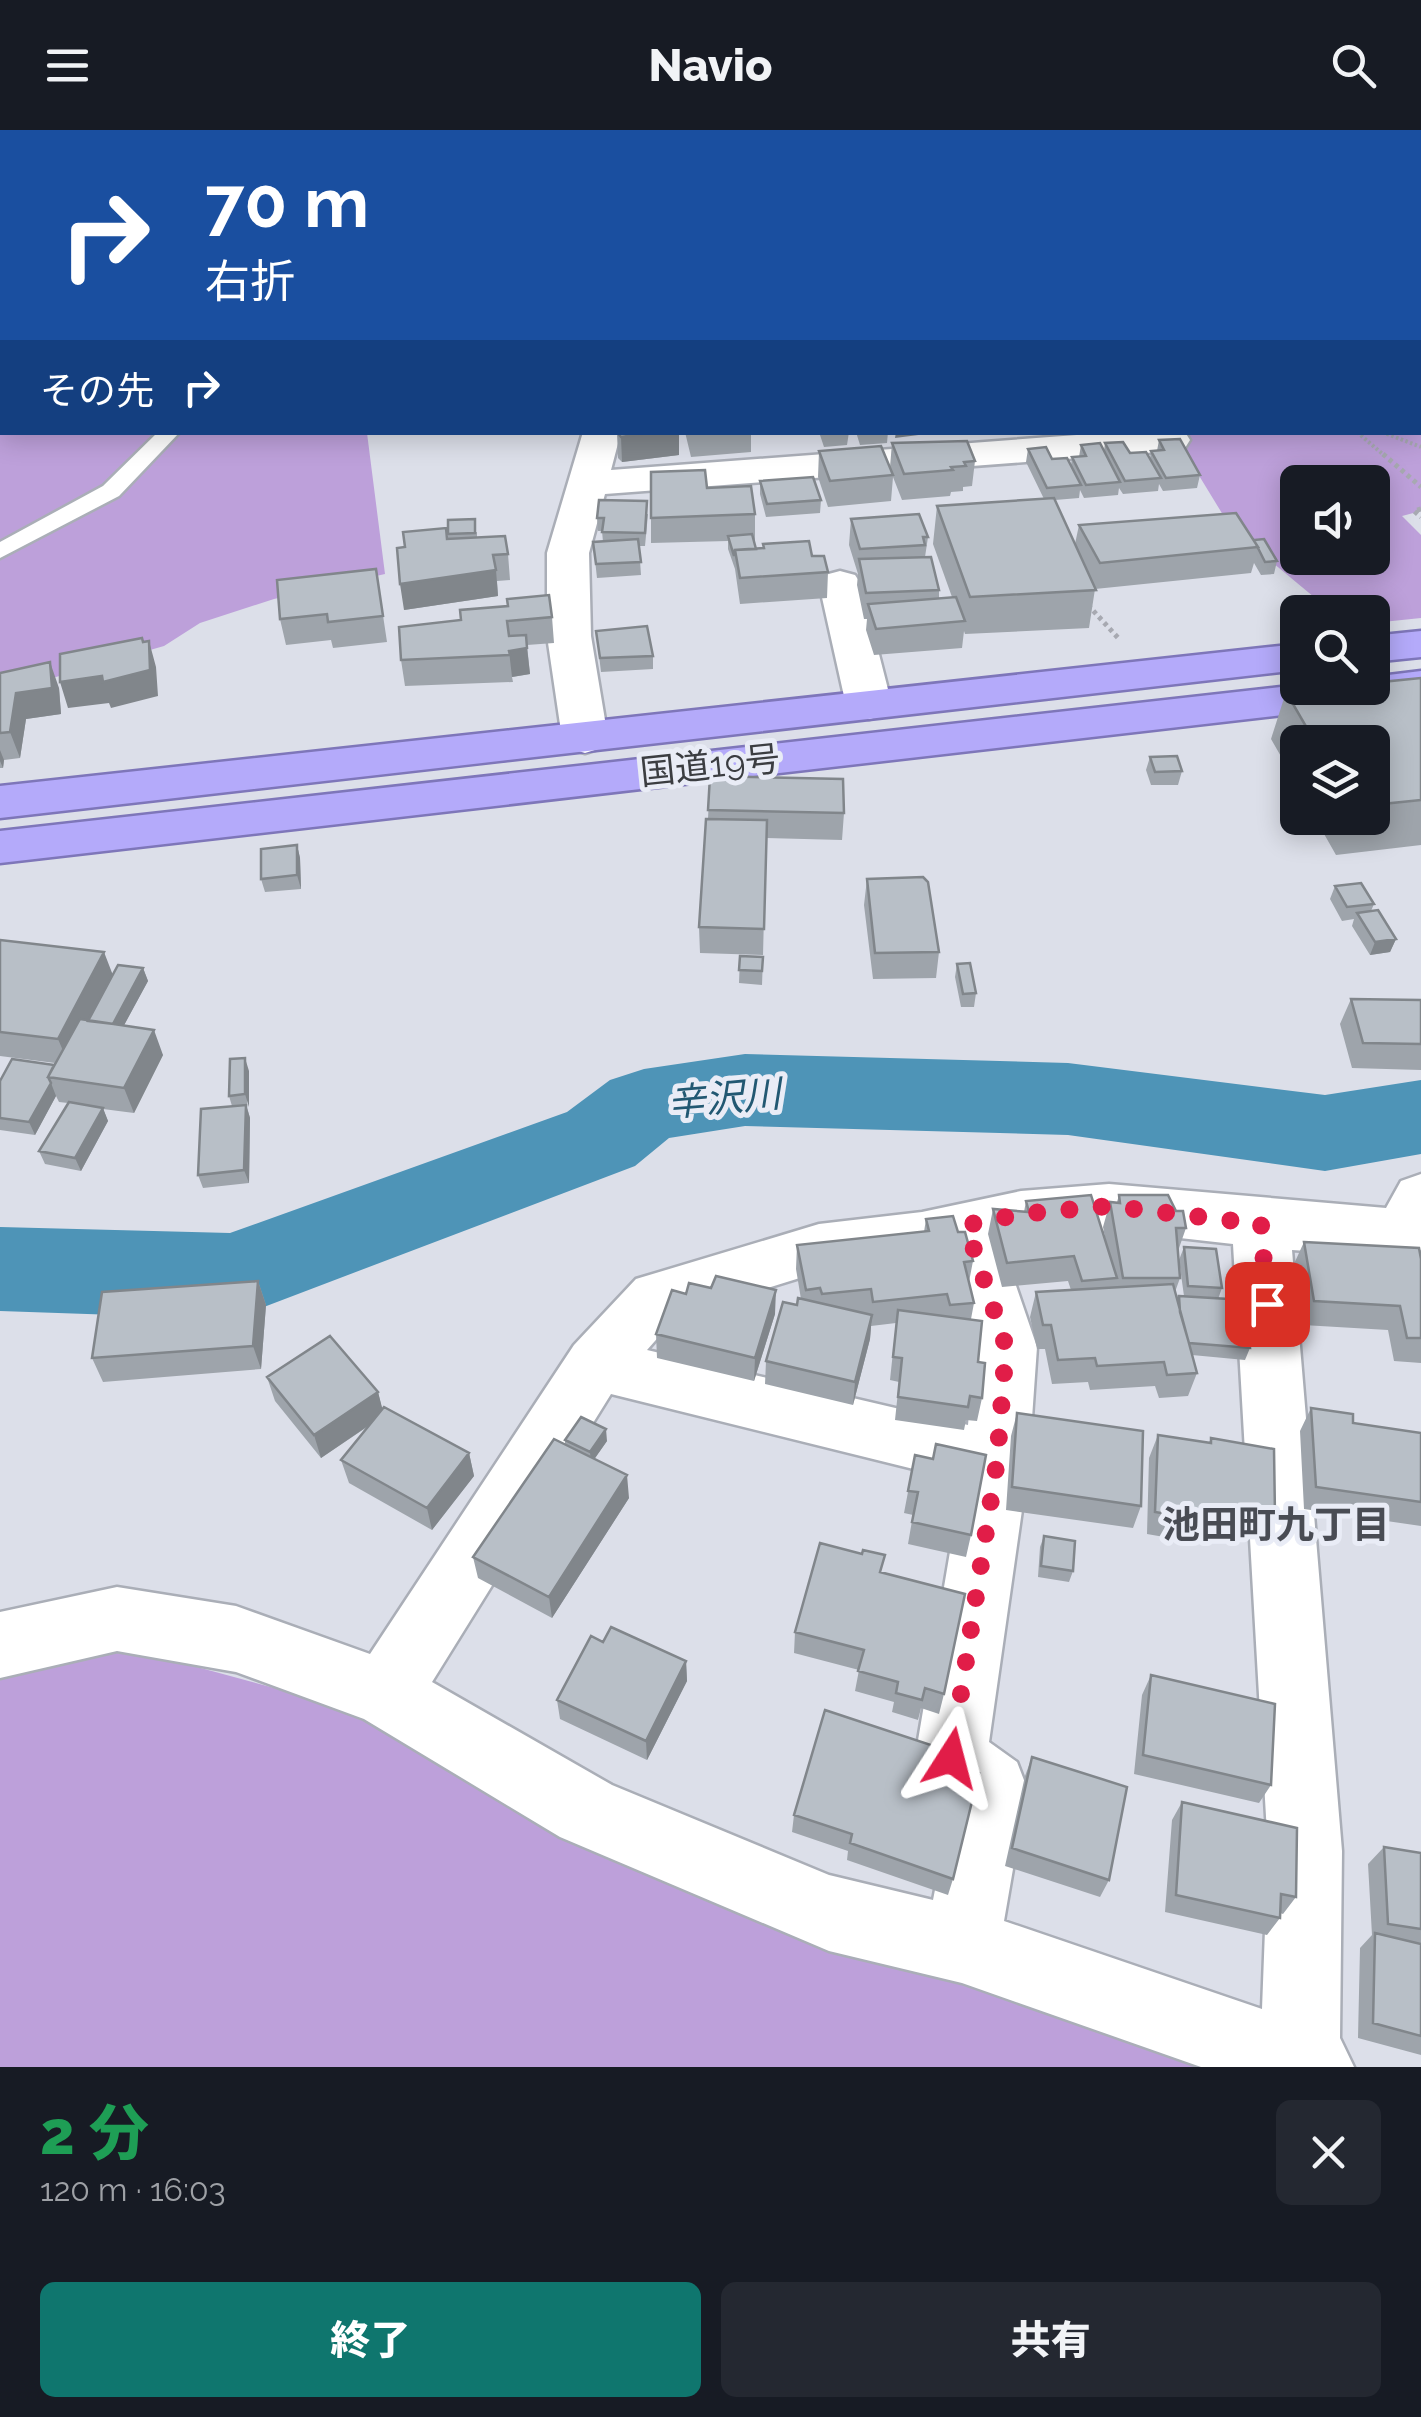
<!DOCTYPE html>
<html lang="ja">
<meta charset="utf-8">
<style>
:root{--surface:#171b24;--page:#242831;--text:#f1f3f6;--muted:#9ea1a6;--accent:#0f766e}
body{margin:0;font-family:Raleway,"Noto Sans JP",sans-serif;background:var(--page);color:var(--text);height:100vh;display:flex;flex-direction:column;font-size:38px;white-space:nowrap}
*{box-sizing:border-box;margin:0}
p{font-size:32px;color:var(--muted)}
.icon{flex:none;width:55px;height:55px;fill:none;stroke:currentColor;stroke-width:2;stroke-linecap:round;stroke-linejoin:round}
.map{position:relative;height:1937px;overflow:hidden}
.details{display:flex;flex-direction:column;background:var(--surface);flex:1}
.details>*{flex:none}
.banner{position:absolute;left:0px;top:0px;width:1422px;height:305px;box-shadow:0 5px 25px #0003;background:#1a4fa0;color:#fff;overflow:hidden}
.fabs{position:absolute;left:1280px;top:335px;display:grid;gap:20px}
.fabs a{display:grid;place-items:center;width:110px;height:110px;border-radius:15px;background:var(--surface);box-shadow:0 5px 25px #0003;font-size:50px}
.pin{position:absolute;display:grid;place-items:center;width:85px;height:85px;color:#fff;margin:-42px;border-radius:20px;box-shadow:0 5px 15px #0006}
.me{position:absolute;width:110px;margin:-55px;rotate:9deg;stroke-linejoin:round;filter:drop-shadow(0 0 8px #0008)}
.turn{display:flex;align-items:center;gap:35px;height:210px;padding:0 40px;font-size:45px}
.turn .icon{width:130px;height:130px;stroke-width:2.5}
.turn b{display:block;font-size:70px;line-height:85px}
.then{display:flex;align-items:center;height:95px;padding:0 40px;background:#0003;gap:20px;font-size:38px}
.round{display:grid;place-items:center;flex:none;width:105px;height:105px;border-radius:15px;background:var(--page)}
.headline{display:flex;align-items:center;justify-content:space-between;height:170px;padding:0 40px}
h1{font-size:60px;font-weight:800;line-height:75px;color:#1e9e55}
.button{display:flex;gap:20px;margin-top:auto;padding:20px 40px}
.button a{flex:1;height:115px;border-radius:15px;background:var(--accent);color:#fff;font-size:40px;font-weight:800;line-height:115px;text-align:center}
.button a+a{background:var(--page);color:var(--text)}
header{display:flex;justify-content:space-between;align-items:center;height:130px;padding:0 40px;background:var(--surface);font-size:45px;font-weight:800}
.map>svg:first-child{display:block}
.forest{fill:#bda0da;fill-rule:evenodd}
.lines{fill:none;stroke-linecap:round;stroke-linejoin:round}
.river{fill:#4e94b7;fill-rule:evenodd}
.service-casing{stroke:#aaaeb7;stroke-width:5}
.minor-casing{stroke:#aaaeb7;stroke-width:5}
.trunk-casing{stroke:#7e76b9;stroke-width:5}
.path-far1{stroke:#a7a9b1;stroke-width:4;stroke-dasharray:2.5 2.5;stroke-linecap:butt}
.path{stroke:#a7a9b1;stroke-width:5;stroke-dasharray:4 4;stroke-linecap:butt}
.service{fill:#fff;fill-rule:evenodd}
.minor{fill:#fff;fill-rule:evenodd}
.trunk{fill:#b4aafa;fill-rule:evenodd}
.wall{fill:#9ea4ab}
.shaded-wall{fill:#81868b}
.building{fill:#b8bfc7;stroke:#81868b;stroke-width:2.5}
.route{stroke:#e11d48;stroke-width:18;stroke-dasharray:0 32.4}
.labels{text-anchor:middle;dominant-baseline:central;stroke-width:10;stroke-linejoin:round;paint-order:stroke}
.street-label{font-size:35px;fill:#3b3d41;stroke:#e9ecf6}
.water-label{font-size:38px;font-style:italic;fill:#225872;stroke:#e9ecf6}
.neighbourhood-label{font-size:38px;font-weight:bold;fill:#494c54;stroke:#e9ecf6}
</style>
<header><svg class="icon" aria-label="menu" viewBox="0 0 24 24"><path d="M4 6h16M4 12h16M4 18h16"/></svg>Navio<svg class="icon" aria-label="search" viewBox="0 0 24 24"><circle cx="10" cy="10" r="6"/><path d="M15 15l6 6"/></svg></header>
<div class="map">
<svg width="1421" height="1937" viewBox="0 0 1421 1937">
<rect width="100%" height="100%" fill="#dcdfe9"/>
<!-- forest -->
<path class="forest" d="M0,0H109L2,2V302L367,303L385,444L274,469L200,493L164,516L0,563Z
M391,0H836L854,2H357Z
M1421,189V381L1402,386L1421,405V488L1373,493L1372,482H1332L1231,398L1173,303L1420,302ZM1298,352H1372V428H1298Z
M116,1515L366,1583L1239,1937H0V1541Z"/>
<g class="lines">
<!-- river -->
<path class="river" d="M745,924L1068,933L1325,965L1421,950V1024L1325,1041L1068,1005L745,996L669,1008L635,1036L232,1189L0,1181V1097L230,1103L567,982L610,950L644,939Z"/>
<defs>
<path id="service" d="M158,302H180L119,366L0,428V412L103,356Z"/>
<path id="minor" d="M583,302H621L611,340L1117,302H1185L1190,310L1185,318L1171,321L605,364L589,423L591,506L608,608L601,618L585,623L569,618L562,608L547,506V423Z
M840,441L855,445L861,454L892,575L885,585L869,589L853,585L846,575L819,454L825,445Z
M1421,1044V1120L1402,1127L1292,1120L1342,1721L1340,1908L1354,1937H1201L962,1853L829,1821L560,1707L364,1589L236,1542L117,1521L0,1548V1482L117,1457L236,1476L370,1524L574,1215L636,1149L819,1094L922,1082L1021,1061L1109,1054L1386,1078L1401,1051ZM1109,1100L1233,1114L1268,1721L1262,1879L1004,1791L1027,1658L1017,1632L989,1612L1029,1331L1037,1217L1001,1112ZM946,1124L975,1217L968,1295L647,1220L677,1186L819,1142ZM611,1264L962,1351L915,1628L926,1653L952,1673L933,1770L829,1745L612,1655L432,1552Z"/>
<path id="trunk" d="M1421,501V527L1372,532V506Z
M1298,514V540L0,688V656Z
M1421,541V569L0,733V701L1298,555L1372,558V547Z"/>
</defs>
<!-- service casing -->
<use href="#service" class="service-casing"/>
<!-- minor casing -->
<use href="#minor" class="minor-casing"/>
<!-- trunk casing -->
<use href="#trunk" class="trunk-casing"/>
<!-- path-far1 -->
<path class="path-far1" d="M1357,302L1386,327
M1382,302L1421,317"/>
<!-- path -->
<path class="path" d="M1383,324L1421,357
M1421,379L1414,381L1421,387
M1088,475L1120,510"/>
<!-- service -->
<use href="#service" class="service"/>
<!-- minor -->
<use href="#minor" class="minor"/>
<!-- trunk -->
<use href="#trunk" class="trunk"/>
</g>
<!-- wall -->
<path class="wall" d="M925,0H1233V2H938Z
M617,302H679V325L622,332L618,328Z
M685,302H751V322L691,327Z
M819,302H849L847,315L824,317Z
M856,302H888L887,313L860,315Z
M1072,302H1096L1073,305Z
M1159,310L1200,345L1197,358L1163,361L1159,354L1158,361L1123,364L1119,358L1118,365L1084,368L1080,360L1079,368L1055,370L1075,414L1079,395L1254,410L1277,431L1274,444L1261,445L1254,433L1251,443L1095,459L1089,498L965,504L964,501L962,518L874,525L866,500L867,489H864L857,455L858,444L849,415L851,389L928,407L925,427L939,460V468L952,467L933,414L937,376L1044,369L1026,332L1028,319L1071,336L1072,327H1079L1081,315L1104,321L1105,313L1130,323L1150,329L1151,321H1157Z
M892,313L975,331L972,356L963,357V361L951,362L950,366L902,370L893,347L891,371L828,377L818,347L819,321L890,337Z
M760,351L821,370L820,383L766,387L760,364Z
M707,358L755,384V410H753L756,419L763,418V414L812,426L828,442L827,468L740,474L735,439L728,419V411L651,413V388Z
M648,384L645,416H639L641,445L597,448L593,412H603L602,401H598L597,388Z
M477,402V408L508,424L510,450L497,451L498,466L404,480L448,409V404Z
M376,439L387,512L333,518L331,510L286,515L280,489Z
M552,487L554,513L527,515L530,544L512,547L513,552L405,556L401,530L399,497Z
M596,501L653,526V539L601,542Z
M0,543L59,558L61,584L26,589L20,628L4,630L3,638H0Z
M1421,548V715L1336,725L1315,688H1372V612H1298V656L1271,609L1286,562Z
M1150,627L1182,641L1178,655H1151L1146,640Z
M710,646L844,683L842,710L766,708L763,825L700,823L699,797L708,689Z
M297,715L300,728L301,759L265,762L261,749Z
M867,749L939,822L936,848L873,849L864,775Z
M1335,756L1374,774L1371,781L1396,809L1390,822L1370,825L1352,796L1354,789L1342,791L1330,769Z
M0,810L112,845L143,838L148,851L124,895L163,925L134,983L103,979L108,991L81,1041L45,1034L39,1021L68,973L59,972L56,966L35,1005L0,1000V951L54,935L55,933L0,926Z
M740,826L763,827L762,855L739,853Z
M957,834L976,863L974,877H961L955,847Z
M1351,869L1421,870V940L1352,938L1340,894Z
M249,941L247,977L250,988L249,1053L203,1058L198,1045L232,976L229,966Z
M1119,1065L1186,1098L1178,1121L1180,1148L1175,1162L1177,1171L1179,1166H1184L1179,1130L1184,1117L1222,1158L1218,1169L1250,1218L1245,1230L1192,1225L1197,1243L1188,1266L1159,1268L1155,1256L1090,1260L1088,1252L1052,1254L1045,1219H1037L1030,1187L1036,1162L1071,1160L1068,1151L1002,1157L988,1104L993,1079L1024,1082L1026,1071L1106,1112L1103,1097L1110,1072H1117Z
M926,1089L958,1102L973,1131L969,1152L974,1173L971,1189L982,1268L977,1291L966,1290L964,1300L895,1290L899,1252L890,1250L896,1193L871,1196L870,1209L853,1275L765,1254L766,1231L801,1169L796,1139L797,1115L924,1102Z
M1304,1112L1421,1129V1233L1394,1231L1388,1200L1303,1195L1293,1136Z
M258,1151L266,1175L261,1239L103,1252L92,1228Z
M686,1164L775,1184L754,1251L657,1228L656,1204Z
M267,1247L378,1262L382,1279L469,1323L474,1346L432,1400L349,1353L341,1330L370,1295L321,1328L275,1271Z
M1311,1278L1353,1293L1421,1303V1396L1304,1379L1300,1301Z
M1017,1283L1141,1376L1133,1398L1006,1380L1011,1306Z
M1158,1305L1209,1313L1211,1308L1275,1386L1264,1408L1216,1401L1210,1415L1147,1404L1149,1328Z
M565,1310L607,1311L594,1329L629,1368L552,1488L478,1448L473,1427L565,1314Z
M915,1325L971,1405L966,1427L908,1414L913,1385L904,1383Z
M1044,1406L1073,1441L1069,1452L1038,1447L1040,1417Z
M882,1442L944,1564L939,1584L921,1578L918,1590L892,1582L894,1572L855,1561L859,1540L794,1523L795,1502Z
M603,1512L686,1531L687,1551L647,1630L560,1589L557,1570Z
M1151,1545L1271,1655L1259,1673L1134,1644L1142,1565Z
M1032,1627L1109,1750L1100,1767L1005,1736L1025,1646Z
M940,1631L953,1749L948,1765L847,1730L848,1721L792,1702L794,1685Z
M1182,1672L1296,1767L1283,1784L1280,1783V1788L1267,1805L1165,1782L1172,1690Z
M1384,1717L1421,1723V1925L1358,1908L1360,1818L1372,1805L1368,1734Z"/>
<!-- shaded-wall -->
<path class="shaded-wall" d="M655,302H679V325L622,332L621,307Z
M896,302H942L895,308Z
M496,440L498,466L404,480L400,454Z
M142,508L150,532L149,511L156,537L158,566L111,578L109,573L68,578L60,552Z
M527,518L530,544L512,547L509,521Z
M50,532L59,558L61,584L26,589L20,628L10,602L16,563Z
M0,620L4,630L3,638L0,631Z
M297,715L300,728L301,759L297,745Z
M1396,809L1390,822L1370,825L1375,812Z
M104,822L114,848L69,935L58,909Z
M143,838L148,851L115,912L110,899Z
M154,900L163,925L134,983L124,958Z
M245,928L249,941V977L245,964Z
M51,953L56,966L35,1005L29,992Z
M246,975L250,988L249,1053L244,1040Z
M103,978L108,991L81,1041L75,1028Z
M258,1151L266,1175L261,1239L253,1216Z
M776,1160L775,1184L754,1251L755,1228Z
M872,1185L870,1209L853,1275L855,1252Z
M378,1262L384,1285L321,1328L314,1305Z
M606,1299L607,1311L591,1334L590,1322Z
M469,1323L474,1346L432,1400L427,1378Z
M627,1345L629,1368L552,1488L549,1467Z
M686,1531L687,1551L647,1630L646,1611Z"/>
<!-- building -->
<path class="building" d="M1120,0H1223L1221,2H1118Z
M617,302H655L621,307Z
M1180,309L1200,345L1166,348L1151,321L1164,320L1159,310Z
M967,311L975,331L964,332L966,336L951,337L953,340L904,344L892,313Z
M1123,312L1130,323L1146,322L1161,348L1125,351L1105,313Z
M1100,313L1120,352L1086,355L1072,327L1086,326L1081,315Z
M881,316L893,345L830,351L819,321Z
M1046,317L1052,329L1067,328L1081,355L1047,358L1028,319Z
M705,340L707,358L751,356L755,384L651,388V342Z
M813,347L821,370L767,374L760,351Z
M1054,368L1096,460L970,467L937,376Z
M599,370L647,371L645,403L602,402L604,388H597Z
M1236,383L1258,417L1100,433L1079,395Z
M919,384L928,407H923L925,415L860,419L851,389Z
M475,389V403L448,404V390Z
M446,398L447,409L505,406L508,424L493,425L496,440L400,454L397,418L405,417L403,402Z
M752,404L756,419L735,420L734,426L728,406Z
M638,409L641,432L596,434L593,412Z
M1264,409L1277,431L1265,432L1254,410Z
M809,411L812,426H824L828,442L740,448L735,420L764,418L763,414Z
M931,427L939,460L866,463L859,429Z
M376,439L383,486L328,492L327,484L280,489L277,450Z
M549,465L552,487L507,491L509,506L526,505L527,518L509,521L510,525L401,530L399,497L461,490L460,480L508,476L507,469Z
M956,467L965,491L876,499L868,474Z
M647,496L653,526L600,528L596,501Z
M142,508L143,512L149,511L150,540L103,552L102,546L60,552V524Z
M50,532L52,558L16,563L10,602L0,603V543Z
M1421,548V670L1372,675V612H1315L1286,562L1326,558H1372V553Z
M1177,626L1182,641L1155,642L1150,627Z
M710,646L843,649L844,683L708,680Z
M706,689L767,690L764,799L699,797Z
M297,715V745L261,749V719Z
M923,747L928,752L939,822L875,823L867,749Z
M1361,753L1374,774L1347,777L1335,756Z
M1378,780L1396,809L1375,812L1357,783Z
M0,810L104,822L58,909L0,902Z
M740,826L763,827L762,841L739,840Z
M970,833L976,863L963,864L957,834Z
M118,835L143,838L113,894L88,891Z
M1351,869L1421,870V914L1363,913Z
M80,889L154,900L124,958L48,947Z
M245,928V964L229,966L230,929Z
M12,929L54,935L48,947L51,953L29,992L0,988V951Z
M69,972L103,978L75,1028L39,1021Z
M246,975L244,1040L198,1045L201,979Z
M1091,1065L1117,1148L1082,1151L1074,1126L1007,1133L993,1079L1029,1082L1026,1071Z
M1119,1065H1168L1176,1081H1183L1186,1098H1176L1180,1148H1123L1110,1072L1120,1073Z
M953,1086L958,1102H965L973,1131L964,1132L974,1173L950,1175L947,1164L873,1172L871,1159L822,1164L820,1158L806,1160L797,1115L929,1101L926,1089Z
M1304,1112L1419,1118L1421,1129V1208H1407L1400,1176L1314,1171Z
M1184,1117L1216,1119L1222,1158L1188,1156Z
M716,1146L776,1160L755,1228L656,1204L672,1160L686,1164L689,1153L711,1158Z
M258,1151L253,1216L92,1228L102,1162Z
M1173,1154L1197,1243L1167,1245L1164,1232L1097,1236L1095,1228L1058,1230L1051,1195H1043L1036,1162Z
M1179,1166L1245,1170L1250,1218L1189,1213L1180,1182Z
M798,1168L872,1185L855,1252L766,1231L783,1172L797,1175Z
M898,1180L982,1191L978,1232L985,1233L982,1268L970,1266L968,1277L898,1267L902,1228L893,1227Z
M330,1206L378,1262L314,1305L267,1247Z
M384,1277L469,1323L427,1378L341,1330Z
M1311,1278L1353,1284V1293L1421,1303V1372L1316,1357Z
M1017,1283L1143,1301L1141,1376L1012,1357Z
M581,1287L606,1299L590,1322L565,1310Z
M1158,1305L1211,1313V1308L1274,1319L1275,1386L1220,1378V1393L1155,1382Z
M554,1309L627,1345L549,1467L473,1427Z
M936,1314L986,1325L971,1405L912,1392L918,1362L908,1361L915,1325L933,1329Z
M1044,1406L1075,1411L1073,1441L1041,1436Z
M820,1413L862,1424L863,1420L885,1425L880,1442L965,1464L944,1564L925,1558L922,1570L896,1563L898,1552L858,1541L864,1520L795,1502Z
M611,1497L686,1531L646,1611L557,1570L591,1506L603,1512Z
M1151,1545L1275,1574L1271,1655L1143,1625Z
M825,1580L943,1619L940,1631L979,1643L953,1749L850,1713L852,1704L794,1685Z
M1032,1627L1127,1657L1109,1750L1012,1718Z
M1182,1672L1297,1698L1296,1767L1281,1764L1280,1788L1176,1765Z
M1384,1717L1421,1723V1799L1388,1794Z
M1375,1803L1421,1814V1906L1373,1893Z"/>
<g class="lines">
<!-- route -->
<path class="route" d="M951,1628L997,1331L1006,1217L966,1095L1021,1084L1109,1076L1261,1094L1267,1174"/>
</g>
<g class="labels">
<!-- street labels -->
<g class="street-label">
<text transform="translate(710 635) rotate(-6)">国道19号</text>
</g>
<!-- water labels -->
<g class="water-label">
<text transform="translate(724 968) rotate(-5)">辛沢川</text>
</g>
<!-- neighbourhood labels -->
<g class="neighbourhood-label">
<text x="1276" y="1394">池田町九丁目</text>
</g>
</g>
</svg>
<div class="fabs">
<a><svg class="icon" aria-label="sound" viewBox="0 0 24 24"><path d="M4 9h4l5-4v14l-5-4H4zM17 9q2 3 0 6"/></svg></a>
<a><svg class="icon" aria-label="search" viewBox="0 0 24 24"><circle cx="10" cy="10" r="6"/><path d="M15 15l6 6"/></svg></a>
<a><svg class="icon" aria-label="layers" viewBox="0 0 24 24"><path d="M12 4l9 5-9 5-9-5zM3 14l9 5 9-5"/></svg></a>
</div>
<div class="pin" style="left:1267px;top:1174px;background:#d93025"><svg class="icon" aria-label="arrive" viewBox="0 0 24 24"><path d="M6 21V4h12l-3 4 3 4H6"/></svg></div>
<svg class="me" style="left:951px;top:1628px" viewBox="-20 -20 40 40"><path d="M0-17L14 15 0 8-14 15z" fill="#e11d48" stroke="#fff" stroke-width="4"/></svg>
<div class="banner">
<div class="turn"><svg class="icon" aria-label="right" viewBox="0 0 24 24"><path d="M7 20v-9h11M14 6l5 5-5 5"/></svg><div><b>70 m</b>右折</div></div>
<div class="then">その先<svg class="icon" aria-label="right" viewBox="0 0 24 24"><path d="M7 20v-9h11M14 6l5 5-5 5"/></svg></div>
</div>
</div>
<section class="details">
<div class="headline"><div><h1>2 分</h1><p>120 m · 16:03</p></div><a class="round"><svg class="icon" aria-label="close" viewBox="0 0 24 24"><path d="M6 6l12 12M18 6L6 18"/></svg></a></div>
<div class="button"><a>終了</a><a>共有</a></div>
</section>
